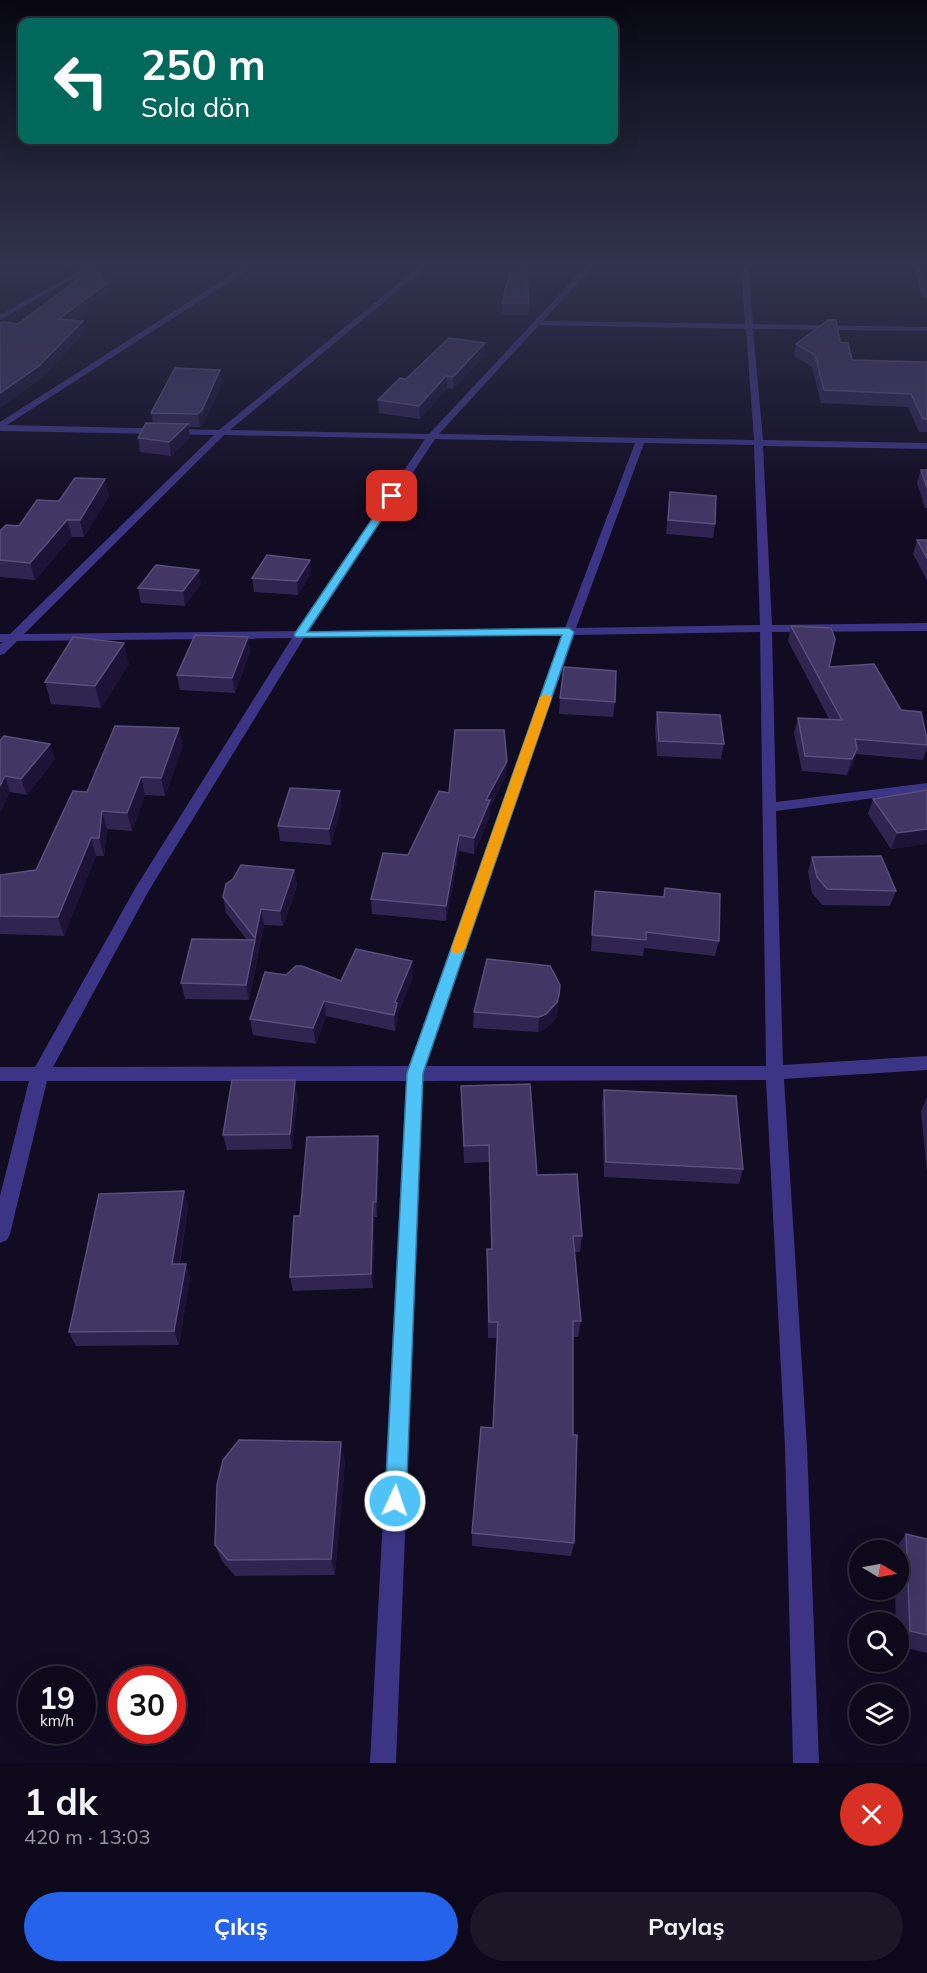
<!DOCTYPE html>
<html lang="tr">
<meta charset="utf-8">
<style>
:root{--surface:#0d091a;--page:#1b1727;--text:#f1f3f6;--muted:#9a9aa2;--line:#2d2a39;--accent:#2563eb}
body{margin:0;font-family:Mulish,sans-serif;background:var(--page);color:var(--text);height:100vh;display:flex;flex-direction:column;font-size:22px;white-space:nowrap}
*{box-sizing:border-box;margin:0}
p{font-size:20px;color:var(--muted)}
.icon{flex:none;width:33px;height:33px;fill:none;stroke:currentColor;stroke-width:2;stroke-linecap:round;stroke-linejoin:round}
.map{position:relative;height:1763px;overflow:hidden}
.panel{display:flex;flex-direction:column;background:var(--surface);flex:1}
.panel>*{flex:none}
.guide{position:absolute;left:18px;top:18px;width:600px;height:126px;border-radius:12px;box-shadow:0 6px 24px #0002,0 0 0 2px var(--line);background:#00695c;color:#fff;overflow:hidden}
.needle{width:39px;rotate:100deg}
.fabs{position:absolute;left:849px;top:1540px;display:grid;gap:12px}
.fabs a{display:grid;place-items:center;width:60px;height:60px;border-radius:50%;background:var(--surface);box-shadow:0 6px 24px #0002,0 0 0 2px var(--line);font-size:30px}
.speed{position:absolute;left:18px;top:1666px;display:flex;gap:12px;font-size:30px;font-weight:700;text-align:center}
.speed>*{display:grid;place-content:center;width:78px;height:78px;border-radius:50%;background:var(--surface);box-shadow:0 6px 24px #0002,0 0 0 2px var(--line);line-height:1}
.speed small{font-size:15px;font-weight:400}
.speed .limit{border:9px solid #d22;background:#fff;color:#111}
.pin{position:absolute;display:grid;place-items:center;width:51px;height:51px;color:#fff;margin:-26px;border-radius:12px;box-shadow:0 3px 9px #0006}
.me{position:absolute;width:66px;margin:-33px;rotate:3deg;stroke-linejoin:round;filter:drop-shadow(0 0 4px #0008)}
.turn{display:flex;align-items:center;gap:21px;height:126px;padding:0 24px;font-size:27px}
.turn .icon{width:78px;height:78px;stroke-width:2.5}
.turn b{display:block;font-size:42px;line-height:51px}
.round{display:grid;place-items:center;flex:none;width:63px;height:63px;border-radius:32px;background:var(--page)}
.summary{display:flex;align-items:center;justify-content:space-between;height:102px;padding:0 24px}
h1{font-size:36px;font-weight:700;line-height:45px}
.cta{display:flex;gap:12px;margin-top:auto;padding:12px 24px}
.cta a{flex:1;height:69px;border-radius:36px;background:var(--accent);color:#fff;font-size:24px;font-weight:700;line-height:69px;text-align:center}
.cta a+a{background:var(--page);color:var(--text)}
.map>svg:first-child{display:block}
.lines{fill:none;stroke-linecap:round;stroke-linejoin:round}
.street{fill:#3c3484;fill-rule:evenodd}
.wall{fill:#302451}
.shaded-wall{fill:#1c1336}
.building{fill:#413664;stroke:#594e7c;stroke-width:1.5}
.route{fill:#4fc3f7;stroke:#337fa1;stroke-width:1.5}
.slow{fill:#f59e0b}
</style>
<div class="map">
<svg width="927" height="1763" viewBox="0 0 927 1763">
<rect width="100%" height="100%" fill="#110c22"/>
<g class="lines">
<!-- street -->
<path class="street" d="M41,264H99L0,320V315L83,269Z
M248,264H257L7,425L219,430L422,264H430L230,430L429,434L588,264H595L543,321L745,324L741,264H748L753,324L927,327V331L753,329L763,440L927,443V449L763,446L772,625L927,623V631L772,632L776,802L927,783V791L776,811L783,1065L927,1056V1070L784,1079L807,1447L819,1763H793L785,1447L766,1080L423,1081L396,1763H370L406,1081H47L10,1234L7,1240L0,1243V1196L29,1081H0V1067H35L136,887L292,638L17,641L4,654L0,655V644L3,642H0V634H10L214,435L0,431V422ZM539,325L746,329L754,440L439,434ZM224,435L425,439L297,631L24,634ZM435,439L635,443L565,628L309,631ZM644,443L754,445L760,625L576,628ZM760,632L766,1066H426L574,635ZM562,635L409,1066L53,1067L148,892L304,638Z
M912,264H919L927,287V299L923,297Z"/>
</g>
<!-- wall -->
<path class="wall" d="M502,303H529L528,315H502Z
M840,342L852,360L927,362V432H919L908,407L821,403L812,367L794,356L796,344Z
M485,355L453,389L447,388L420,419L379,413L378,400L406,379Z
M220,370L222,383L204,423L200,427H189L190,437L171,456L140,452L138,438L153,423L151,413Z
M921,470H927V508H925L917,483Z
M670,492L715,524L713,538L666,534Z
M109,496L84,537H72L35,580L0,577V531L19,526L59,501Z
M917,540H927V580L913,554Z
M311,574L298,595L254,592L252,578Z
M201,584L185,606L141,603L138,588Z
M791,626L829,667L901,710L927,739V748L923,760L856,754L853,764L847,775L802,771L794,733L798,718L829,719L788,641Z
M248,637L250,652L235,693L180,690L177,675Z
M129,664L101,708L51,704L45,682Z
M560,698L615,702L613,717L559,714Z
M657,712L724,744L721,759L657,756L655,728Z
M0,741L55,759L27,795L10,792L0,812Z
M183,745L165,796L145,795L132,831L107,829L104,856H96L64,936L0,934V875L36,870L87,792Z
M506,776L490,807V816L474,854L459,851L446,921L372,914L371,899L408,855L449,793Z
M927,790V844L891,849L868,814L873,799Z
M340,791L341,807L331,845L280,841L278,826Z
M812,857L896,891L890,906L822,905L812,893L808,872Z
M294,870L297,886L283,926L264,925L258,954L257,953L258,956L249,1000L185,999L181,983L247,940L226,913L223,897Z
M665,888L719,941L715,956L644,948L643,956L591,951L595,891L663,897Z
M413,977L398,1014V1019L395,1031L326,1016L316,1044L253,1035L250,1019L341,981Z
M558,1010L556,1018L545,1029L538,1032L473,1028L474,1012Z
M461,1086L537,1175L582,1236L580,1252H575L581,1321L578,1337H573L574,1543L571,1556L472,1546V1533L493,1428L497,1338H488L487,1249H491L489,1162L464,1163Z
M604,1090L743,1169L739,1184L604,1177L602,1105Z
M298,1095L292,1149L227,1150L223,1135Z
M927,1097V1173L921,1111Z
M378,1136L379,1151L377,1217H374L373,1288L293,1291L290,1277L300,1216Z
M184,1191L188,1206L180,1264H186L190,1278L179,1345L76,1346L69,1332Z
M345,1461L335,1575L235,1576L222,1561L215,1545Z
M906,1534L927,1539V1653L898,1646V1623H896L895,1590H898V1551H894Z"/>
<!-- shaded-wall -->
<path class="shaded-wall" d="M107,283L109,294L62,331L59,319Z
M83,321L85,333L42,378L0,408V393Z
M485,343V355L453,389V377Z
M220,370L222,383L204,423L200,427L198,414Z
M446,376L447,388L420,419L419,406Z
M188,424L190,437L171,456L169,442Z
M105,479L109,496L84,537L80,520Z
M67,520L72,537L35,580L30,563Z
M310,560L311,574L298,595L297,581Z
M199,570L201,584L185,606L183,591Z
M248,637L250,652L235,693L232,678Z
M124,643L129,664L101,708L95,686Z
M179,728L183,745L165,796L161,778Z
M50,744L55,759L27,795L21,779Z
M857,749L853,764L847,775L852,759Z
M507,761L506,776L490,807V816L474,854V838L486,800Z
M5,776L10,792L0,812V786Z
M141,777L145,795L132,831L127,813Z
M340,791L341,807L331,845L329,829Z
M102,811L107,829L104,856L99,838Z
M927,829V844L891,849L897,833Z
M459,835V851L446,921V906Z
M91,838L96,856L64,936L58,917Z
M294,870L297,886L283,926L280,911Z
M261,909L264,925L258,954L255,938Z
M255,940L258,956L249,1000L246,985Z
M412,961L413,977L398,1014V1019L395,1031L394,1015L395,1002Z
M559,995L558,1010L556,1018L545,1029L538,1032L539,1017Z
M324,1001L326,1016L316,1044L313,1028Z
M295,1080L298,1095L292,1149L290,1134Z
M378,1136L379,1151L377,1217L376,1202Z
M184,1191L188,1206L177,1279L172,1264Z
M373,1202L374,1217L373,1288L371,1274Z
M186,1264L190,1278L179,1345L174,1331Z
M341,1442L345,1461L335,1575L331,1559Z"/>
<!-- building -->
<path class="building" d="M512,264H526L529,303H502Z
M94,267L107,283L59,319L83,321L39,366L0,393V324L2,322L18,324Z
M828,320H836L840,342L848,343L852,360L927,362V419H923L911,394L824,390L815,355L796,344Z
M449,338L485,343L453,377L446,376L419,406L378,400L400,378L406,379Z
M175,368L220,370L202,410L198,414L151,413Z
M146,423L188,424L169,442L138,438Z
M921,470H927V488Z
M75,478L105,479L80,520H67L30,563L0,560V531L6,525L19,526L37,500L59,501Z
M670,492L716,496L715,524L668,520Z
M917,540H927V558Z
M267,555L310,560L297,581L252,578Z
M156,565L199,570L183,591L138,588Z
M791,626L831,628L835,639L829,667L874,664L901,710L921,712L927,739V745L855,739L857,749L852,759L805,756L798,718L842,720Z
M195,635L248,637L232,678L177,675Z
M73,637L124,643L95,686L45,682Z
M564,667L616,671L615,702L560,698Z
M657,712L720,715L724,744L659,741Z
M115,726L179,728L161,778L141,777L127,813L102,811L99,838H91L58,917L0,916V875L36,870L73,791L87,792Z
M455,730H504L507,761L486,800H490L474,838L459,835L446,906L371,899L383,853L408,855L439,791L449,793Z
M4,736L50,744L21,779L5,776L0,786V741Z
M290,788L340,791L329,829L278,826Z
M927,790V829L897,833L873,799Z
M881,856L896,891L827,889L817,877L812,857Z
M241,865L294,870L280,911L261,909L255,938L223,897L226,884L233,879Z
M665,888L720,894L719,941L646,932V940L592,935L595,891L664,897Z
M192,939L255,940L246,985L181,983Z
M356,949L412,961L395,1002L397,1003L394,1015L324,1001L313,1028L250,1019L265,972L286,975L296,966H302L341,981Z
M487,959L550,966L560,985L559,995L557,1002L546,1014L539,1017L474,1012Z
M232,1080H295L290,1134L223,1135Z
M530,1084L537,1175L577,1174L582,1236H573L581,1321H573V1435H577L574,1543L472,1533L481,1427L493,1428L498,1322H489L487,1249H492L489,1145L464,1146L461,1086Z
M604,1090L736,1096L743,1169L606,1162Z
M378,1136L376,1202H373L371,1274L290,1277L294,1216H300L307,1137Z
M184,1191L172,1264H186L174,1331L69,1332L99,1194Z
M239,1440L341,1442L331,1559L228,1560L215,1545L217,1485L223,1460Z
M906,1534L927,1539V1635L910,1631Z"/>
<!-- sky -->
<linearGradient id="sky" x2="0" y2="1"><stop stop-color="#090713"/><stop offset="0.52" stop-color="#32344f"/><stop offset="1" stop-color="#32344f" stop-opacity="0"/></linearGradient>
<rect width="927" height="511" fill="url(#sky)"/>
<!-- route -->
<path class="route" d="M392,493L397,496L307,632L569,628L574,632L423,1073L406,1501L403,1509L395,1512L388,1509L385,1501L407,1073L562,635L296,637L294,635L389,494Z"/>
<!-- slow -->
<path class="slow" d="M546,694L552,697L465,949L458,954L453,953L451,949L540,697Z"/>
</svg>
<div class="fabs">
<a><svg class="needle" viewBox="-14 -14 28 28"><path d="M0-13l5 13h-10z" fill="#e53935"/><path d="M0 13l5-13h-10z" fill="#9a9aa2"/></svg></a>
<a><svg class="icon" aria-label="search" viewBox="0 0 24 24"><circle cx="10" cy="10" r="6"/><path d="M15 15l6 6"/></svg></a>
<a><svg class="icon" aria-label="layers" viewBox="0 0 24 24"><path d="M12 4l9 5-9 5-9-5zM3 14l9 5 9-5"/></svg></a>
</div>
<div class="speed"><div>19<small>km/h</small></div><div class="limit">30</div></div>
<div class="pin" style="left:392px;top:496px;background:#d93025"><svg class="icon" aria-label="arrive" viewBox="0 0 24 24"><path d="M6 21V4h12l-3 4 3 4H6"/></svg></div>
<svg class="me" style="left:395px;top:1501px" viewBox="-20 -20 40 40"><circle r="17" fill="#4fc3f7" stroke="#fff" stroke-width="3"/><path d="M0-11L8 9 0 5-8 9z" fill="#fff"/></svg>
<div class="guide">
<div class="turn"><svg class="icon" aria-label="left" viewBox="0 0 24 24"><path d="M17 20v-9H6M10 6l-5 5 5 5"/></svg><div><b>250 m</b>Sola dön</div></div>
</div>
</div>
<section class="panel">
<div class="summary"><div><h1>1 dk</h1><p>420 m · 13:03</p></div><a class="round" style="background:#d93025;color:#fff"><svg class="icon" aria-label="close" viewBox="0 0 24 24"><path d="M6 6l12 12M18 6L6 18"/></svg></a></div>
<div class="cta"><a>Çıkış</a><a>Paylaş</a></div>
</section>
